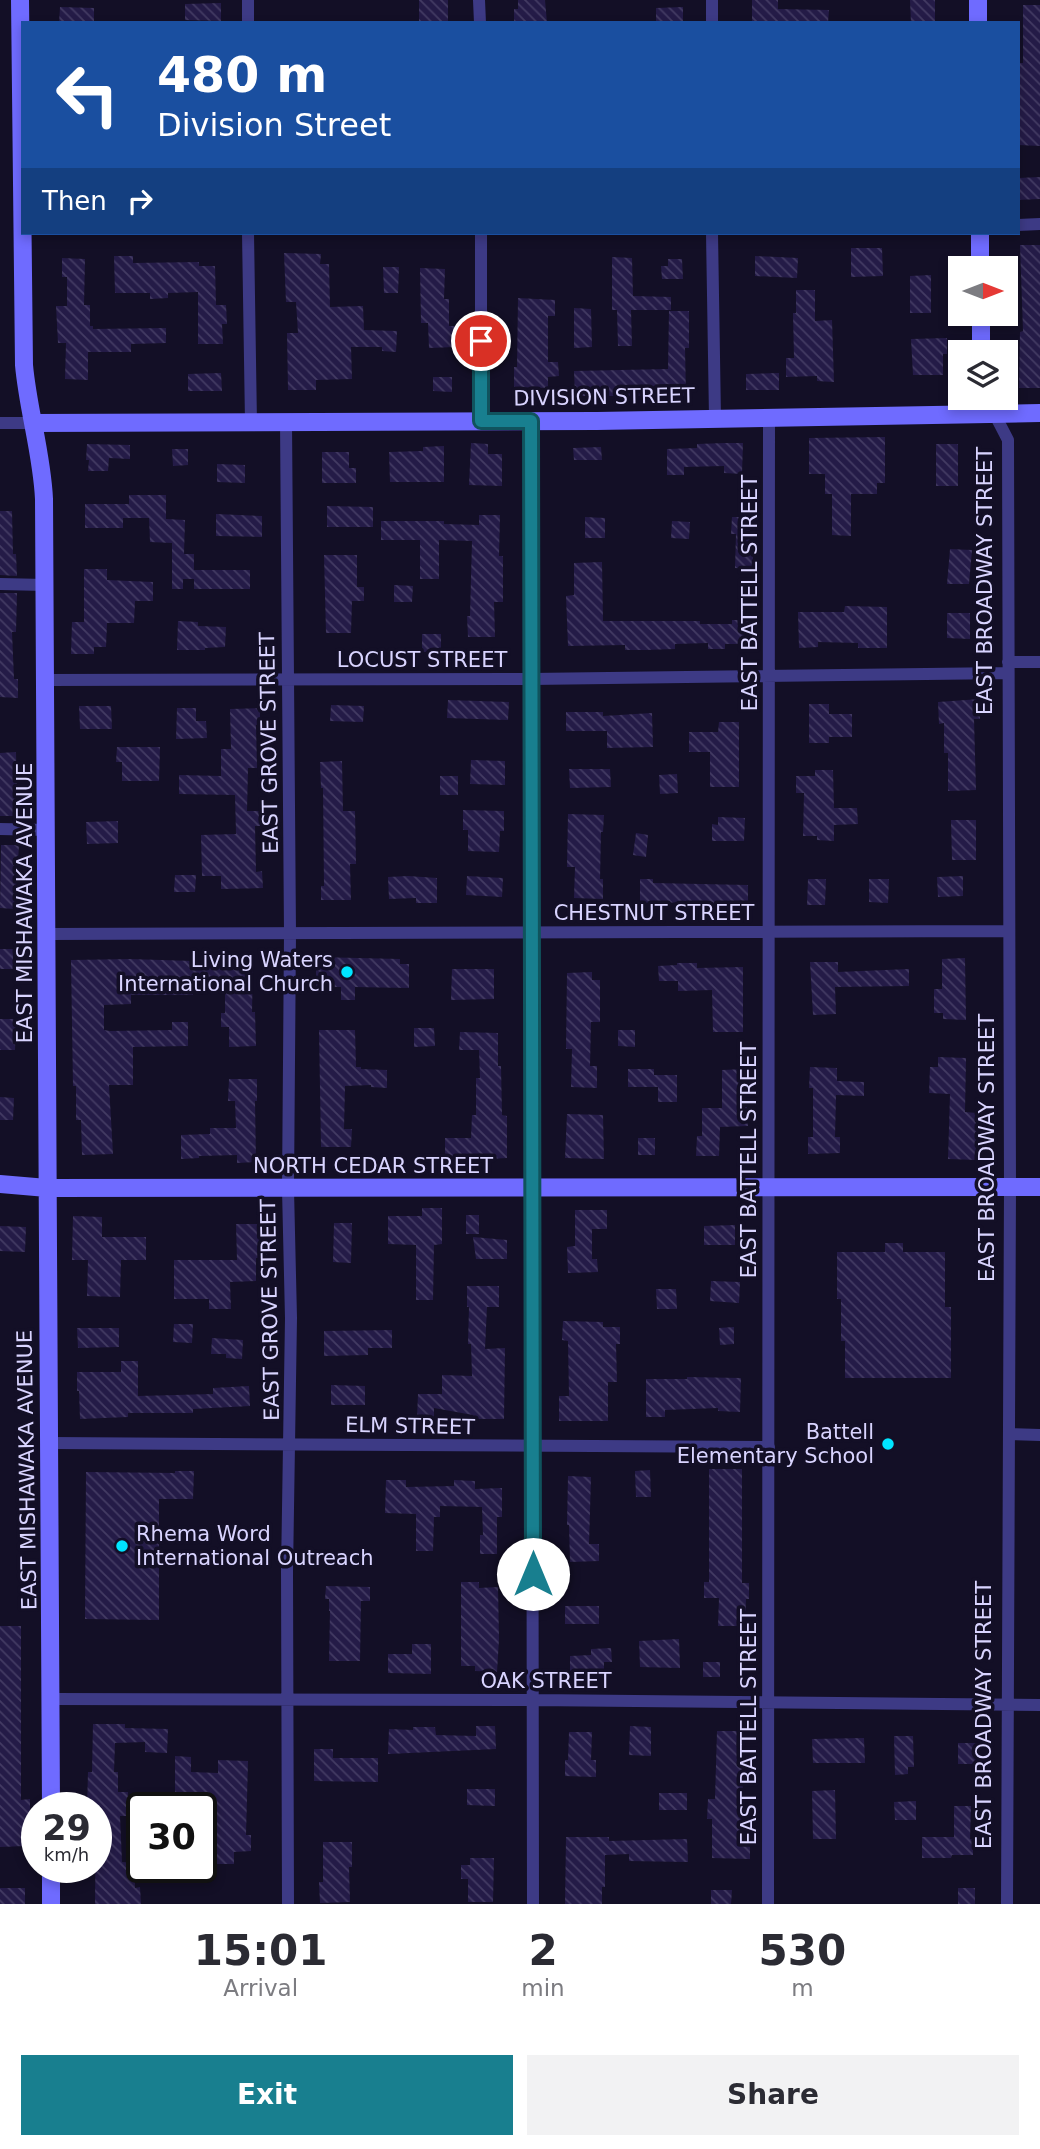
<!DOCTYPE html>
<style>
:root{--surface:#fff;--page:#f2f2f3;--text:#2b2b33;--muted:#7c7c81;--accent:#187f8f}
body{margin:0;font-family:"DejaVu Sans",sans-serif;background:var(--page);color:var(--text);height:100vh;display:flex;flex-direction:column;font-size:26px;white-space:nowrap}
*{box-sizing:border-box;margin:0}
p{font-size:23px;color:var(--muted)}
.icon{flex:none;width:38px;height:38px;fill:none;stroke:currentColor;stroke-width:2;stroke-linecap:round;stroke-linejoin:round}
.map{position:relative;height:1904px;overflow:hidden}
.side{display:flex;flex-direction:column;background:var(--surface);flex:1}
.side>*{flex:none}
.top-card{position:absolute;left:21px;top:21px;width:999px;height:214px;border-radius:0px;box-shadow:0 4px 10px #0003;background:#1a4fa0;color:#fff;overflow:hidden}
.needle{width:46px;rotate:90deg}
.tools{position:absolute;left:948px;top:256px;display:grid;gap:14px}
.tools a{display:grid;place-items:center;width:70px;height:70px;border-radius:0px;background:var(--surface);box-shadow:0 4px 10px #0003;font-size:35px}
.speed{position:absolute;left:21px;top:1792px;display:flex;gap:14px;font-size:35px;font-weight:700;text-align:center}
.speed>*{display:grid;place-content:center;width:91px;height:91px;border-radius:50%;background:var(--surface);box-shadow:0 4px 10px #0003;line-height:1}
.speed small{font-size:18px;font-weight:400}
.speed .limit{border:4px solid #111;border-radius:10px;background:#fff;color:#111}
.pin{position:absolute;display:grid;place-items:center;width:60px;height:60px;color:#fff;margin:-30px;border:4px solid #fff;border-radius:50%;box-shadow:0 2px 7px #0007}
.me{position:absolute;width:77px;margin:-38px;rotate:0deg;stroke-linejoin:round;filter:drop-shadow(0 0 5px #0008)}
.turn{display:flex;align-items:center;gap:24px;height:147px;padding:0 21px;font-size:32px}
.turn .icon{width:91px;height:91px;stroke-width:2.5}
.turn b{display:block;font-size:49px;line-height:60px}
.then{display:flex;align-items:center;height:66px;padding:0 21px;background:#0003;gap:14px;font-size:26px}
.eta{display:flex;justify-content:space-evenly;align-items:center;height:119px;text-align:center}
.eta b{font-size:42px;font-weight:600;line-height:49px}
.primary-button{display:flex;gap:14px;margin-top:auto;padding:14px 21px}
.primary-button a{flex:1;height:80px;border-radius:0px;background:var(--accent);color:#fff;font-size:28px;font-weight:600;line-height:80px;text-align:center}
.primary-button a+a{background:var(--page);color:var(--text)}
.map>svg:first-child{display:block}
.building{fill:url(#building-back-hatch)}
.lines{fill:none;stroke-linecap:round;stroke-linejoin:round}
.street{stroke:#3d3a85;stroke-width:12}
.secondary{stroke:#6f6bff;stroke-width:18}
.route-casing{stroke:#10535d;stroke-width:18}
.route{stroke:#187f8f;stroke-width:12}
.poi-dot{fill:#00e5ff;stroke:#130f26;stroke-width:2.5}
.labels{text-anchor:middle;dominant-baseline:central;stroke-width:7;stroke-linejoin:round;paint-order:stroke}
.street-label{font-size:21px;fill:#d9d4ff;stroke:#130f26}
.poi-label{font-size:21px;fill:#d9d4ff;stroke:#130f26;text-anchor:end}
</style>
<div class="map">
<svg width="1040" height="1904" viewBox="0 0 1040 1904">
<defs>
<pattern id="building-back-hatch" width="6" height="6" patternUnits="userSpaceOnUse" patternTransform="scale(1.75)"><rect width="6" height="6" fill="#241b47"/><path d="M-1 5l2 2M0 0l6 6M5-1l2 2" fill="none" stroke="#433b63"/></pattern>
</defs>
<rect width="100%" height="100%" fill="#130f26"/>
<!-- building -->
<path class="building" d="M419,0H448V23H419Z
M518,0H545L547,23H514V9H518Z
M752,0H778V9L829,10L828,23H752Z
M910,0H935V23H911Z
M221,3V21L185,20V4Z
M1023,5H1040V146L1018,145L1019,63H1023Z
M60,7L94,8V23H59Z
M683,7V23H656V8Z
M1040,177V199L1018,200V178Z
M1020,245H1040V388H1019L1020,332L1023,331Z
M851,248H882L883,276L851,277Z
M284,253L321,254L320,264H329L330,307L363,306L364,330L397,331L396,352L382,351V347H351L352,379L316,380V390H288L287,333H298L296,302H286Z
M114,256H133V263L199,262V266H215L216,305H226L227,324H222L223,344H198V292L168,293V298L150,299V293H115Z
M755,256L798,258L797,278L755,276Z
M612,257L632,258L633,296L671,297V310H631L632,346H618L617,310H612Z
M62,258L85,259L84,305H90V326H93V329L166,328V343L131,344V352H88V380L65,379L66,343H58L56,306H67V277H62Z
M668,259H682L683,279H662L661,266H668Z
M383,267H399L398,293H384Z
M420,268L445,269L444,299H449V326H455V347L429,348L428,323H421Z
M931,275V313H910V276Z
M796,290H815V321L832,320L834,382L817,381V376L786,377V358H794L793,313H796Z
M518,298L555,300V316H548V362H558L559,376L548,377V388L514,387V367H517Z
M574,308L591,309L592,347L574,348Z
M669,311H689V348H685L686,396H575L574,371L668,369Z
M947,338V354H943V375H913L911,339Z
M221,373L222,391H188V374Z
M779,373V390H746V374Z
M433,377H452V392L433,391Z
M885,437V483H877V494H851V536L832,535V494H825V474H809V438Z
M471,443L488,444V454H502V486L469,485Z
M725,443H743L742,474L724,473V466L684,467V475H667V449L697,448V444Z
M87,444L130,445V459L109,458L108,471H88L89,460H86Z
M936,444H958V486H936Z
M444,446V482H390L389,452L423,451V447Z
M601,447L602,460H574L573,448Z
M172,449H188V465L173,466Z
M322,452H349V468H356V483H322Z
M217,464L245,465V483L217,482Z
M129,495H166V519L185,520L184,554H194V579H183V589H172V543L150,542L149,518H123V528H85V504H129Z
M327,506L373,507V527H327Z
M0,511H12L13,554H16L17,576L0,575Z
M216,514L262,516V537L216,536Z
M479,515H500L499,556H503V602H494L495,637H468L467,616H470L472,541L439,540V579H420V540H381V521H444V524L479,525Z
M585,517L605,518V538H585Z
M732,517H750L749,555H753V569L735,568L736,534H731Z
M672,521L690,522L689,539L671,538Z
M950,549L972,550L969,584H947Z
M324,555H357V587H364V601H352L351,633H326Z
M602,562L603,621H700V624H732V620H749L750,644H725V649H708V643L675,644V649L646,650H625V645L568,646L566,596L574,595V563Z
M84,569H107V580L153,582V601H135L134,623H107L106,647H94V654H71L72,622H84Z
M194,570H250V589H194Z
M394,585L413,586L412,602H394Z
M0,593H17L16,632H12L14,679H18V698L0,697Z
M845,606L887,607V648H858V643L818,642V647L799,648L798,612H844Z
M947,613H970V639L947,638Z
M178,621L198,622V626L226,627L225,647L205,648V650H177Z
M422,634H441V652H422Z
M980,699V719H974L976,790L948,791V753H944V723L939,724L938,702Z
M448,700L509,702L508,720L447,718Z
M809,704H829V714H852V737H829V743H809Z
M331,705L364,706L363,722L330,721Z
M79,706H111L112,729H80Z
M177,708H196V721H206L207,738L176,739Z
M260,708V725H256L257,768H248L247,811H260V826H255L256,872L262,871L263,888L221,889V876H202L201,835L236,834L235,795L179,794V775L221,776V749H231L230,709Z
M566,712H603V716L652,713L653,747L607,748V731H566Z
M719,722H739V787H710V752H689V732H718Z
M117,747H160L159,781H122V762H116Z
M16,752L17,793H22V816H0V753Z
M471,760L505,761V785L470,784Z
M342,761L343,811H355L356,864H350L351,900H321V886H324L323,788H321L320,762Z
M569,769H610L611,787L570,788Z
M815,770H833L834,808H857L858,824L834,825V841L817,840V836H803L804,793H796V776H815Z
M677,774L678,793L660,794L659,775Z
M440,776H458V795H440Z
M463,810L504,811V831H500L499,852L468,851V830H463Z
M568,814L604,815L603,832H601L600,879H603V899L574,898L575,867H567Z
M718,817L745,818L744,841H712V824L718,825Z
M951,820H976V860H952Z
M118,821V843L87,844L86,822Z
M636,833L648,835L646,857L633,855Z
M1,845H19L15,909L0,908Z
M175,875H196L195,892H174Z
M408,876L437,878V903H416V898L389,899L388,877Z
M467,876L503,878L502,897L466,895Z
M963,876V896L938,897L937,877Z
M640,879H653V883L748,885V906H709V902L640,903Z
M808,879H826L825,905H807Z
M869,879H889L888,903L869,902Z
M0,949H13V969H0Z
M316,957L400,959V964H409V988L355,987V1000H341V987H316Z
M965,958L966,1020L943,1019V1013H934V989H942V959Z
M130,959L193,961V968L226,966V960H253L252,1012H255L256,1046L229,1047V1027H221V1013H225V983L193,984V995H131V1004L104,1005V1030L110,1031L172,1030V1022H188V1046L133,1047V1085H109L113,1154L82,1155L81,1120H76V1086H73L71,960Z
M810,962H838V972L909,969V986L835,987L836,1014L813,1015Z
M677,963H697V968L743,967V1032H713L712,990L678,991V981H659L658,966L677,965Z
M452,969H494V999L451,1000Z
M592,972V980H600V1022H591L590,1066H597V1088L571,1087L572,1049H566L567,973Z
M0,1019H16L15,1050H0Z
M414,1028H434L435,1046L414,1047Z
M319,1030H355L356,1067H361V1069L387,1070V1088L371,1087V1085L345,1086L344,1129H352L351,1147H321Z
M618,1030H635V1047L618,1046Z
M460,1032L498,1033V1066H501L502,1115L507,1116V1158L472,1160V1158L445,1157V1138H471L472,1115H476V1078H480L479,1050H459Z
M938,1057L966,1058L965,1112L977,1113L976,1160L948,1159L950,1094L929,1093L930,1067H938Z
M810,1067L837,1068V1081L864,1082V1096L836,1095L835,1137H840V1153L808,1154V1137H813V1088H809Z
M628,1069H654V1075H677V1102H658V1087H628Z
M745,1069V1107H747L748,1126L720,1127L719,1156H696L697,1136H702V1108H722V1070Z
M229,1079H257V1101H255L256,1162L237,1163V1155L199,1156V1158L181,1159V1135L210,1134V1128H236L235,1101H228Z
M0,1097L14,1098L13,1120H0Z
M567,1114L603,1115L604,1159L565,1158Z
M638,1138H655V1155H638Z
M422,1208H442V1244L434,1245L433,1300H416V1245L388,1244V1216H422Z
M575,1210H607V1229H592V1259H597L598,1272L568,1273L567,1247L575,1246Z
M466,1215H479V1234H466Z
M73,1216L102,1217V1237H146V1260H121L120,1297L87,1296L88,1260H72Z
M334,1223H352L351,1263L333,1262Z
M236,1224H266L267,1258H256V1281L230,1282L231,1309H209V1299H174V1260H237Z
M735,1225V1245H704V1226Z
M0,1226L26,1227L25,1252L0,1251Z
M473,1237L507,1240V1259H476Z
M885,1243H903V1252H945V1307H951V1378H845V1341H841V1299H837V1252H885Z
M711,1281L740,1282L739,1303L710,1301Z
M467,1286H499V1307H487L485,1349L505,1348L504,1419H472L473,1415L434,1408V1418H417L418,1394H442V1375L472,1376L471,1344H468L469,1307H467Z
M656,1289H676L677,1309H657Z
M563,1321L603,1322V1327H620V1344H616L617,1382H608V1421H559V1396H569L568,1341L562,1340Z
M174,1324H193L192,1343L173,1342Z
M734,1327V1344L720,1345L719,1328Z
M77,1328H119V1347L78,1348Z
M392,1330V1348H368V1355L324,1356V1331Z
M212,1338L243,1340L242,1359L226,1358V1354H211Z
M121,1361H138V1396L213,1394V1388L249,1386L250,1406L193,1409V1413H128V1417L80,1419L79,1391H77V1372H121Z
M687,1377L741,1378L740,1412L718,1411V1408L665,1410V1417H646V1379H687Z
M331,1385L365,1386V1405H331Z
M709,1469H742V1583H749V1599H746L745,1626H718L719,1598H704V1582H709Z
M650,1470L651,1497H636L635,1471Z
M175,1471H194L193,1499H159V1620L85,1619L86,1472L175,1473Z
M568,1476L591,1477L589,1544H599V1561L570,1562L569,1525H567Z
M386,1480H406V1487L454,1486V1480L475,1481V1489L502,1488V1517H497V1554H480V1535H483L482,1507L440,1506V1517H434L433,1551H416V1514L385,1513Z
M461,1582H479V1588L498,1587L499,1639L497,1672L475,1671V1666H461Z
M326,1586L370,1587V1601H361L360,1661H329L330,1611H329V1599H325Z
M565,1606H599V1624H565Z
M0,1626H21V1800L30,1799V1821H25L26,1846L0,1847Z
M679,1639L680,1668L640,1667L639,1641Z
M412,1644H431V1674L388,1673V1654H412Z
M611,1648L612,1662H604V1671H594V1677H578V1672L570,1673V1656L591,1655V1649Z
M703,1662H720V1677H703Z
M93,1724H125V1728L168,1729L167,1753L145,1752V1742L115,1743L114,1772H118V1792H128L127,1816H120L122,1862L135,1863V1888L140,1887L141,1904H95L96,1808H87L88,1772H92Z
M476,1726H495L496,1749L388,1754L389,1729L413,1730V1727H435L436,1735L476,1736Z
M630,1726L651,1727V1756L629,1755Z
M717,1731H740L739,1761L742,1762L743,1800L742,1838H750V1859L712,1858V1819H707L708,1799H715Z
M569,1732H592L591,1760H596V1777L565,1776V1760H568Z
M894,1736H913L914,1767H908V1774L895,1775Z
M864,1738L865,1763H813L812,1739Z
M958,1743H979V1764H958Z
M314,1749H333V1758H378V1782L314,1781Z
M175,1756L191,1757V1772L218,1773V1760L248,1761L246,1835H251V1851L234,1852V1864H217L216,1816H212L213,1807L155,1808V1793L175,1792Z
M467,1789H495V1806L467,1805Z
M835,1790L836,1839H813L812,1791Z
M659,1793H687V1810H659Z
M916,1801V1820H895L894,1802Z
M954,1806H971L970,1839H973V1855H952L951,1858H922V1837H954Z
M566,1837H609V1841L687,1839L688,1862L629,1861V1854L605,1855V1887H602V1904H565Z
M323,1842H352V1867H349L350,1902L320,1903L319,1882H323Z
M470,1858H494L493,1902H468V1879H461V1865H470Z
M0,1888H25V1904H0Z
M958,1888H975V1904H958Z
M711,1890H732L731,1904H711Z"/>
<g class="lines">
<!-- street -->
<path class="street" d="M248,0V23
M479,0L480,23
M712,23V0
M1018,225L1040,224
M248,233L251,423
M481,233V421
M712,233L715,418
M994,413L1008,440L1010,1187L1007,1904
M531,421L533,1904
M286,422L290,933L288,1189L291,1318L287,1572L288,1904
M0,423H33
M0,584L45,585
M1008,662H1040
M46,680L531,679L1008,673
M0,829L47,830
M48,934L1009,931
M1009,1434L1040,1435
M50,1443L769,1447
M52,1699L533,1700L1040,1705
M768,1904L769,417"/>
<!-- secondary -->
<path class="secondary" d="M20,0L24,365C28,410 42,454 44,499L51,1808
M978,0V23
M980,233V268
M981,313V352
M33,423L597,421L1040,413
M0,1184L47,1188L1040,1187
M51,1867V1904"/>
</g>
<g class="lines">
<defs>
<path id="route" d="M481,341V421H531L533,1574"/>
</defs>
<!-- route casing -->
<use href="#route" class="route-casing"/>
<!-- route -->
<use href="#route" class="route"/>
</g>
<!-- markers -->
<g class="poi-dot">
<circle cx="347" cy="972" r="7"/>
<circle cx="888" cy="1444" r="7"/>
<circle cx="122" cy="1546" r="7"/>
</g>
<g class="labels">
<!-- street labels -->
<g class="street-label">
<text transform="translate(604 397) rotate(-1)">DIVISION STREET</text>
<text transform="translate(985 581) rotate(-90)">EAST BROADWAY STREET</text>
<text transform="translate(750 593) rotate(-90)">EAST BATTELL STREET</text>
<text x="422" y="660">LOCUST STREET</text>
<text transform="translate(269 743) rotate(-91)">EAST GROVE STREET</text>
<text transform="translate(25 903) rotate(-90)">EAST MISHAWAKA AVENUE</text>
<text x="654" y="913">CHESTNUT STREET</text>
<text transform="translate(987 1148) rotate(-90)">EAST BROADWAY STREET</text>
<text transform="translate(749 1160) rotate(-90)">EAST BATTELL STREET</text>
<text x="373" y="1166">NORTH CEDAR STREET</text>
<text transform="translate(270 1310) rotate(-91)">EAST GROVE STREET</text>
<text transform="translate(410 1426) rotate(1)">ELM STREET</text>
<text transform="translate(27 1470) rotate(-91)">EAST MISHAWAKA AVENUE</text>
<text x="546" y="1681">OAK STREET</text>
<text transform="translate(984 1715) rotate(-90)">EAST BROADWAY STREET</text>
<text transform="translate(749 1727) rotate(-90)">EAST BATTELL STREET</text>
</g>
<!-- poi labels -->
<g class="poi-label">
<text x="333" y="960">Living Waters<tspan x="333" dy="24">International Church</tspan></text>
<text x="874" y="1432">Battell<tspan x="874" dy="24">Elementary School</tspan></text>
<text x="136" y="1534" text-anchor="start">Rhema Word<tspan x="136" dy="24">International Outreach</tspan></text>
</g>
</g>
</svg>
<div class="tools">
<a><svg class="needle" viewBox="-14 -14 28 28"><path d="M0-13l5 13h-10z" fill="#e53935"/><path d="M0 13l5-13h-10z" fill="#7c7c81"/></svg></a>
<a><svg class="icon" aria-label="layers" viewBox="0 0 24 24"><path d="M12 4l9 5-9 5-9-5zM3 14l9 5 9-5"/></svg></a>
</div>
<div class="speed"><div>29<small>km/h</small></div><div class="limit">30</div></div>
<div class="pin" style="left:481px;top:341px;background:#d93025"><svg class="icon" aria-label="arrive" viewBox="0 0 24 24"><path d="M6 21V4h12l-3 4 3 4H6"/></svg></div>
<svg class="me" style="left:533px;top:1574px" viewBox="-20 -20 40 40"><circle r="19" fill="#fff"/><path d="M0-13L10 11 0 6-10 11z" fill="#187f8f"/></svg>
<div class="top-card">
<div class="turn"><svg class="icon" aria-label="left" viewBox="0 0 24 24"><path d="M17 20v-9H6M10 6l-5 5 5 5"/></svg><div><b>480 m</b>Division Street</div></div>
<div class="then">Then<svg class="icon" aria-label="right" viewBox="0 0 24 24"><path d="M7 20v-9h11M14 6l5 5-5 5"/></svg></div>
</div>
</div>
<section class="side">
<div class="eta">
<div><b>15:01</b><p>Arrival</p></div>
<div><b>2</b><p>min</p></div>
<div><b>530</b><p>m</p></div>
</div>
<div class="primary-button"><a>Exit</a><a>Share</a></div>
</section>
